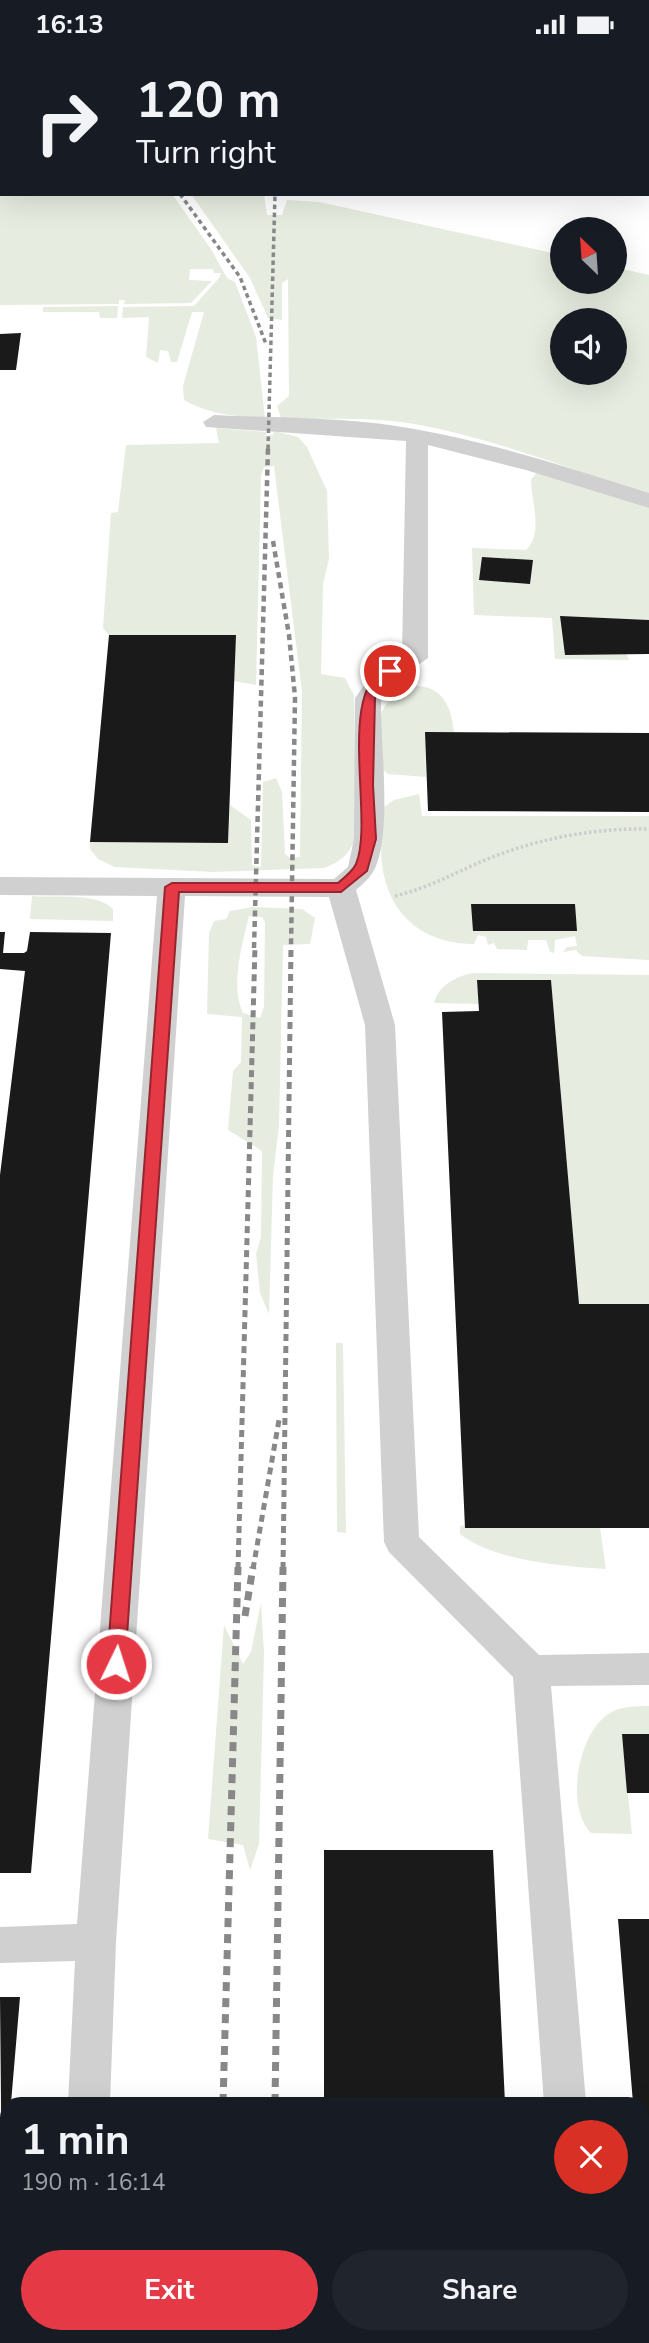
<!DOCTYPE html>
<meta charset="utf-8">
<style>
:root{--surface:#171b24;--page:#20242c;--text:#f1f3f6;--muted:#9ea1a6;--accent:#e63946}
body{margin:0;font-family:"Nunito Sans",sans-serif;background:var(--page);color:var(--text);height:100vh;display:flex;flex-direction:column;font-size:26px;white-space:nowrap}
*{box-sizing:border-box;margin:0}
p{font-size:23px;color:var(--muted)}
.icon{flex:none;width:38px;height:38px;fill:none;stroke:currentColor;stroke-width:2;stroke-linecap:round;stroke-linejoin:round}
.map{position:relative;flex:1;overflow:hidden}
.side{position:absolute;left:0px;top:2048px;width:649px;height:247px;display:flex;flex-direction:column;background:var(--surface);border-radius:21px 21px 0 0;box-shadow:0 7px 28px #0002}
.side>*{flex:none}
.guide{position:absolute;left:0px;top:0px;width:649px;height:147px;box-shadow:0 7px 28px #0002;background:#171b24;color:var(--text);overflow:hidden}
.needle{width:46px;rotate:335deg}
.buttons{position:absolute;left:550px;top:168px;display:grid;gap:14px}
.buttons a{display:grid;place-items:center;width:77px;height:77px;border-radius:50%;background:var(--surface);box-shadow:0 7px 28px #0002;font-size:35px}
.pin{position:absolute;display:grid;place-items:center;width:60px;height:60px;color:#fff;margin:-30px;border:4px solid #fff;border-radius:50%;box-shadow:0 2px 7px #0007}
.me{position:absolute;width:77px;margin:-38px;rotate:4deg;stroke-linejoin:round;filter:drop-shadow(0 0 5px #0008)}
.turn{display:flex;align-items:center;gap:24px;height:147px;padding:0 21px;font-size:32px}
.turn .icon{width:91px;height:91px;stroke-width:2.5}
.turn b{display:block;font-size:49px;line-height:60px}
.round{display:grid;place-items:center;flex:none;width:74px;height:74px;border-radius:37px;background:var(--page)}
.head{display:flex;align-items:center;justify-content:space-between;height:119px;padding:0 21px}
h1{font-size:42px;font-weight:700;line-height:52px}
.cta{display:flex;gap:14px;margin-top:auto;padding:14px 21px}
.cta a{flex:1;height:80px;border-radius:42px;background:var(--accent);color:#fff;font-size:28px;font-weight:700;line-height:80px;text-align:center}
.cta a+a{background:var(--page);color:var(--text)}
.status{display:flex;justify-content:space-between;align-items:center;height:49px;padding:0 35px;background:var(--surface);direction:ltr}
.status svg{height:19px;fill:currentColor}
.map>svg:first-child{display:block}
.green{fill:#e6ecdf;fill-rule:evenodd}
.building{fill:#1a1a1a}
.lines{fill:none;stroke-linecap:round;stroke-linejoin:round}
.path{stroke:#cdcdcd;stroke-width:3.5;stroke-dasharray:2.5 2.5;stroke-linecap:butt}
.service{fill:#d0d0d0;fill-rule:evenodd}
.rail-far3{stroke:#888;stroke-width:3.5;stroke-dasharray:4.5 3.5;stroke-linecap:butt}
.rail-far2{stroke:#888;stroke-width:4.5;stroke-dasharray:6 4.5;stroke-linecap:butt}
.rail-far1{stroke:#888;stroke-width:5;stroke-dasharray:7 5;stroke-linecap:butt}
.rail{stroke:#888;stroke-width:7;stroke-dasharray:9 7;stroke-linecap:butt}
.route{fill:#e63946;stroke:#96252e;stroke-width:2}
</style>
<div class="status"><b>16:13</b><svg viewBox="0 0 49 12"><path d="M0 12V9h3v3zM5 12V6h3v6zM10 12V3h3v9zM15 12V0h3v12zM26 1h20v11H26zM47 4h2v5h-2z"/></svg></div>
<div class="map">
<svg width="649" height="2294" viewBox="0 0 649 2294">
<rect width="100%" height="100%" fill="#fff"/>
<!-- green -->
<path class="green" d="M0,101L2,145H172L211,200L227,229L235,233L256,288L265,369C238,368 207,365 184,351L183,337L204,263H192L177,313H171L168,302L160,301L158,314L146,308L149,268L122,269L123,258L194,257L219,229L221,224H214L213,220H190L189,231L212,232L191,254L124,255L125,251H119V255L0,256Z
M191,145H264L267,166H282L287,151L319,153L562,206V233H614V218L649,226V446C572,421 494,389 414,375C370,367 326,371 281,369L277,357L289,347L288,230L282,234V271L268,269L250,229ZM562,271H614V324H562Z
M118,257L117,269H100L99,263H43V258Z
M216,379L266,383V387L273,386L274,382L298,388L307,398L327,442L329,510L323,535L321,625L345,629L354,646L356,784C352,804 342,812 324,819L213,823L115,818L98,810L90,800V793L228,794L230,756L251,771L252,816L261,818L263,733L276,729L282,743L285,805L290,809L300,808L302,643L274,417L264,418L261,427L256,636L234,632L235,586H109L103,579L111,464L118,463L126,396L219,394Z
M538,422L649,459V571L560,568L565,605H627L629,611L555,610L552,569L474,566L472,499L526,501C544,484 531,452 531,431Z
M408,637C441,634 451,655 454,683H425L426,728L388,725L381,719C379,677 369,662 408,637Z
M419,745L422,767H649V911L582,907L576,901L563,903L567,898L577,897L575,887L555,891L554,904L550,903L546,891H528L527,901L497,900L494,894L488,896L486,888L478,886L474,895C432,895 397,875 385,831C379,810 382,783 380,761L394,751Z
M32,847C55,849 96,843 113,860V872L30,870Z
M253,858L302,860L315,869L310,895L283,896L279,1077L273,1126L269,1265L260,1244L256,1205L261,1188L262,1102L228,1081L233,1022L241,1013L242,968L207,965L209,884L214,872L226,870L230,862ZM249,867L262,868L265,873L264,958L260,969L243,964C230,936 242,896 249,867Z
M472,924L649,926V1255H579L551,931H477L479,955L434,954C438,937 455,928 472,924Z
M336,1294H343L346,1484L337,1483Z
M465,1476L466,1479H600L606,1520C563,1517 494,1512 460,1485V1477Z
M261,1554L264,1604L259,1795L250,1821L243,1796L208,1790L224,1576L243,1615L251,1603Z
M649,1657V1685H622L632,1785L591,1784C565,1758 578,1686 607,1666C619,1657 635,1657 649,1657Z"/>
<!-- building -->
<path class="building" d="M21,284L16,321H0V285Z
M482,508L533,511L530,535L479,531Z
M560,567L649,571V605L565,606Z
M109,586H236L228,794L90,793Z
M425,683L649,684V763L428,762Z
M471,855H575L577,882H473Z
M0,883H5L3,904H24L27,902L30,883L111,884L31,1824H0V1126L25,922L0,920Z
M477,931H551L579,1255H649V1479H465L442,963L479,962Z
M622,1685H649V1744H627Z
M324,1801H493L505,2054H324Z
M618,1870H649V2222L642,2164V2054H633Z
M0,1948H20L11,2054H7L2,2158Z"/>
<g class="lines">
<!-- path -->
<path class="path" d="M395,847C429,839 458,822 490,809C541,789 594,779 649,780"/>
<!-- service -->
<path class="service" d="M214,366C274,369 336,368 396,377C482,390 566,418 649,444V459L526,421L428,396V609L391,635L381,649C380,694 392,777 376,817C372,827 364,834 356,841L395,976L419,1488L539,1606L649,1604V1636L551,1637L586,2054H544L513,1628L389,1503L384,1493L365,976L329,848L185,847L116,1893L110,2054H68L75,1912L0,1914V1878L77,1875L157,847L0,846V828L334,830L348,818L354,790L355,649L373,624L402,605L406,392L206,378L203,373Z
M57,2287H101V2294H57Z
M562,2287H606V2294H562Z"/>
<!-- rail-far3 -->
<path class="rail-far3" d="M180,145L240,228L266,295
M268,400L275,145"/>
<!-- rail-far2 -->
<path class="rail-far2" d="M273,492L289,586L295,648L291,899
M254,899L268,399"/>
<!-- rail-far1 -->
<path class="rail-far1" d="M238,1520L255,897
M253,1520L279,1371
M283,1520L291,897"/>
<!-- rail -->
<path class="rail" d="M245,1567L253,1518
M223,2054L238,1518
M275,2054L283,1518"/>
</g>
<!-- route -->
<path class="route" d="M390,618L396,622L380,639L375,649L373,736L376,790L367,822L341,843H179L125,1615L123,1621H109L107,1615L165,838L172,834H338C344,829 353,822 356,815C375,771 334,635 390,618Z"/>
</svg>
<div class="buttons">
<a><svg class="needle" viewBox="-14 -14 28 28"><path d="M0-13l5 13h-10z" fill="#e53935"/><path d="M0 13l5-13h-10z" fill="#9ea1a6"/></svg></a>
<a><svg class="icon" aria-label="sound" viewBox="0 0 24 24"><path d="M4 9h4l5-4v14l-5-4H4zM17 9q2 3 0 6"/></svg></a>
</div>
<div class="pin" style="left:390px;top:622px;background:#d93025"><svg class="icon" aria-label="arrive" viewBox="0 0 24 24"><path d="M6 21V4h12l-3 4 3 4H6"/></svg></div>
<svg class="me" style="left:116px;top:1615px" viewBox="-20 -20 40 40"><circle r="17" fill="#e63946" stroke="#fff" stroke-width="3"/><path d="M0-11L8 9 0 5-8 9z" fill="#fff"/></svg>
<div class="guide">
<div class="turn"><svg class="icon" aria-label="right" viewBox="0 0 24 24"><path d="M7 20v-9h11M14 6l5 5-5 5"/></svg><div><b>120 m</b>Turn right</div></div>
</div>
<section class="side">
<div class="head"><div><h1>1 min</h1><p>190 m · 16:14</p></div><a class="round" style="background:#d93025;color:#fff"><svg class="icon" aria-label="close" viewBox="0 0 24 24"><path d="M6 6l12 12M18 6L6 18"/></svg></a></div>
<div class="cta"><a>Exit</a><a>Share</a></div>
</section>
</div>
